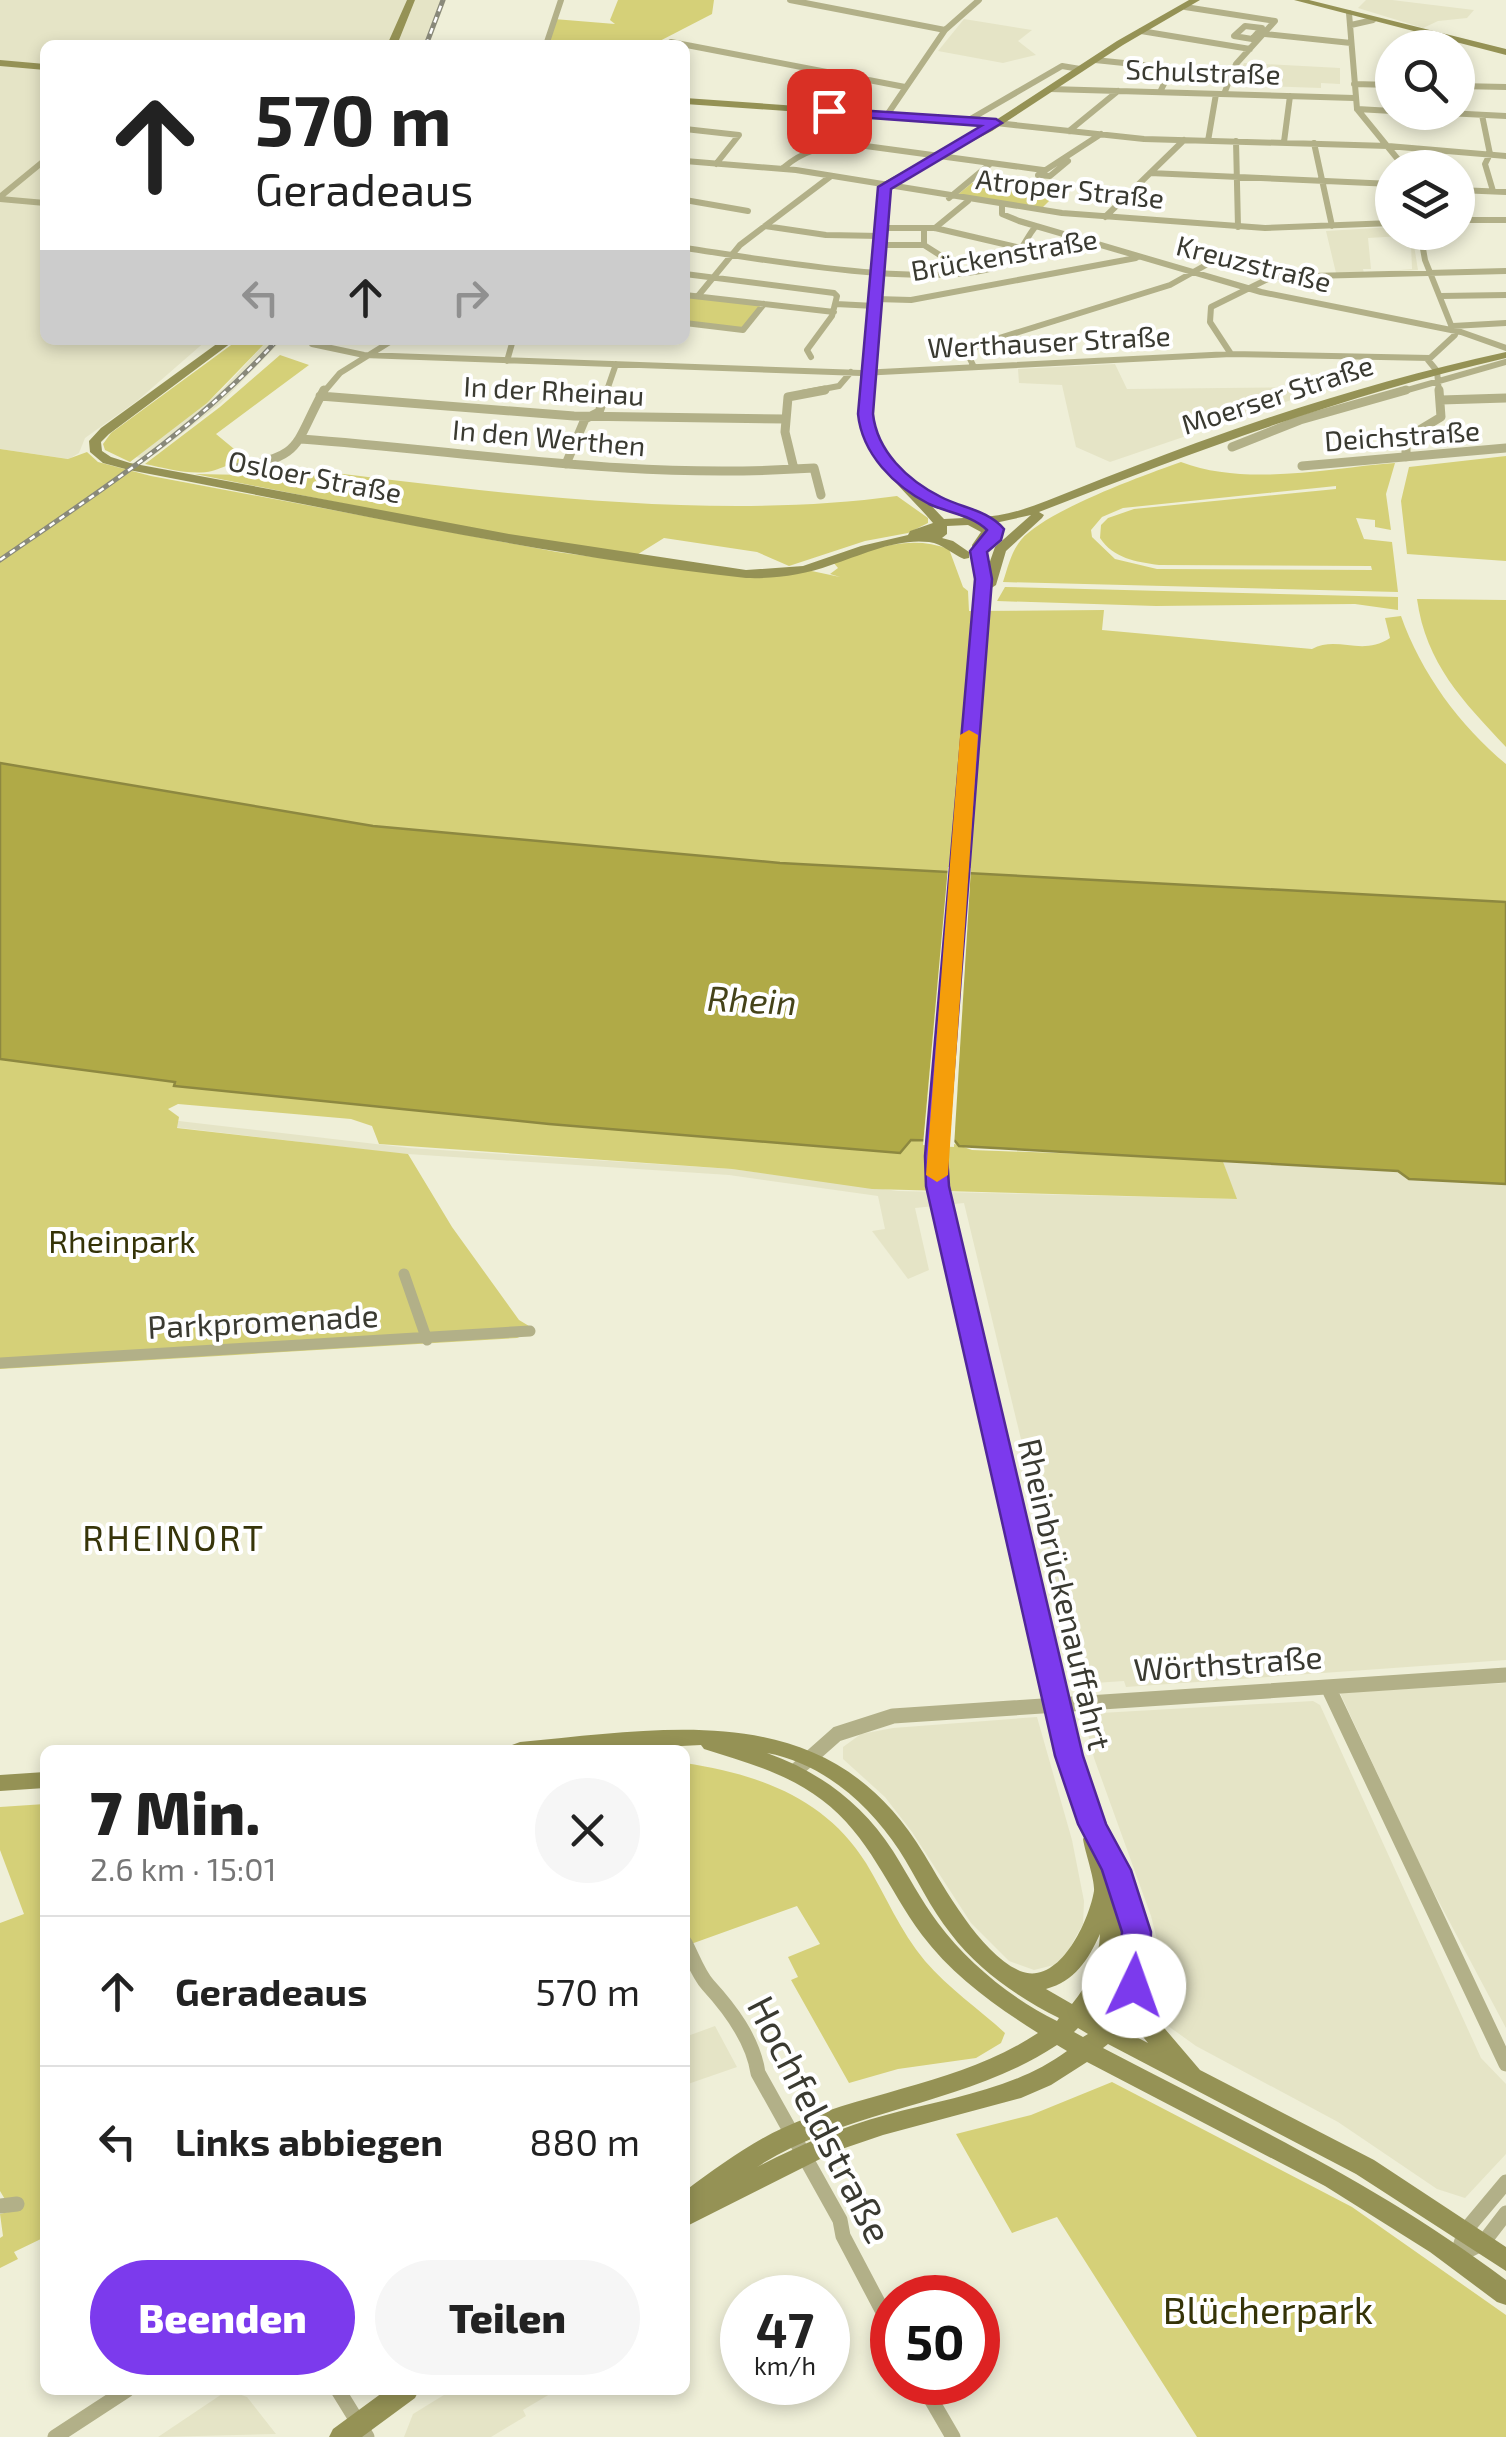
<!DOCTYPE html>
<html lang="de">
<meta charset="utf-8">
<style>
:root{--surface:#fff;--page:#f6f6f6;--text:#222;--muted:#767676;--line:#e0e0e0;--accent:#7c3aed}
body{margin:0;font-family:"Exo 2",sans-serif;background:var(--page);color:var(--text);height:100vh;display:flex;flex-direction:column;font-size:38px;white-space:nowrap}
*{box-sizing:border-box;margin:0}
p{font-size:32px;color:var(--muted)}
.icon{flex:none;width:55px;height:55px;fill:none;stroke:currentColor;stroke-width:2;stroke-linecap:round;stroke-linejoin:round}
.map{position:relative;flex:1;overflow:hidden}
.details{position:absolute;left:40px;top:1745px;width:650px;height:650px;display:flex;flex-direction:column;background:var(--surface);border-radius:15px;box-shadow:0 5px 15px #0003}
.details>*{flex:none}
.guide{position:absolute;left:40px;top:40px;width:650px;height:305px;border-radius:15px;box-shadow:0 5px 15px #0003;background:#fff;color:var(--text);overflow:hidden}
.tools{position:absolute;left:1375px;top:30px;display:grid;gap:20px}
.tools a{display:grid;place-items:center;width:100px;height:100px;border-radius:50%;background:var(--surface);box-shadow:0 5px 15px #0003;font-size:50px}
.speed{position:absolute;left:720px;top:2275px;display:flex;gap:20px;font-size:50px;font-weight:700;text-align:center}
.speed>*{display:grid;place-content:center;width:130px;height:130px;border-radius:50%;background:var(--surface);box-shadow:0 5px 15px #0003;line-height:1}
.speed small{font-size:25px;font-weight:400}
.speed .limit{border:15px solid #d22;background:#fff;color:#111}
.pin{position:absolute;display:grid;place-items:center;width:85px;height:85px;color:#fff;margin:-42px;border-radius:20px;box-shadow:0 5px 15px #0006}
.me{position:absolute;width:110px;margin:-55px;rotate:3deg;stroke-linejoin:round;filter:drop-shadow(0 0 8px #0008)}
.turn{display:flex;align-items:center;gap:35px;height:210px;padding:0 50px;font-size:45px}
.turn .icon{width:130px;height:130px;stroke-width:2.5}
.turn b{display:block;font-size:70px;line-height:85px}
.lanes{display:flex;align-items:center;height:95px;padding:0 50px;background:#0003;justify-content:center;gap:50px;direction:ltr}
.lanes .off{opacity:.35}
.round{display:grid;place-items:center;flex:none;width:105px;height:105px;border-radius:52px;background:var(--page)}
.overview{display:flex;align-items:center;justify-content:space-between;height:170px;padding:0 50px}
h1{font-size:60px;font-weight:800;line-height:75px}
.primary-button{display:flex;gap:20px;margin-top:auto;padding:20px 50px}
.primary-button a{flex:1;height:115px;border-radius:60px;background:var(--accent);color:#fff;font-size:40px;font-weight:800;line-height:115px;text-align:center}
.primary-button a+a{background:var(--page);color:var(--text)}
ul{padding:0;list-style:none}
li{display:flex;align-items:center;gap:30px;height:150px;padding:0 50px;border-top:2px solid var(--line)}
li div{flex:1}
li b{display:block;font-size:38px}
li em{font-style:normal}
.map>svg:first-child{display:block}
.built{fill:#e5e4c6;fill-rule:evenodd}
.green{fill:#d5d078;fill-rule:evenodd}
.water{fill:#b0aa47;stroke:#8d8840;stroke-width:2.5}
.pier{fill:#efefd8}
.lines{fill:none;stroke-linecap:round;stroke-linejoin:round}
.street-far3{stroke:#b2b088;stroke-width:6}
.street-far2{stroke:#b2b088;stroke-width:9}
.street-far1{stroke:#b2b088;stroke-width:11}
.street{stroke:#b2b088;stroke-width:15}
.secondary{fill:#959255;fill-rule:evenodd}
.rail-casing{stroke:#89897a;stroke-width:5}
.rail{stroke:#fff;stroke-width:2.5;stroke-dasharray:6;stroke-linecap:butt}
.route{fill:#7c3aed;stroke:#51269a;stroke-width:2.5}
.slow{fill:#f59e0b}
.labels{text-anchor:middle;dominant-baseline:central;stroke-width:8;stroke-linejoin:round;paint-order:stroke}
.far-street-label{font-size:28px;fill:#3a3a31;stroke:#fff}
.park-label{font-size:32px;fill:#353307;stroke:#fff}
.street-label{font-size:32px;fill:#3a3a31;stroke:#fff}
.water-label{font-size:35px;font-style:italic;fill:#454319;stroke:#fff}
.neighbourhood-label{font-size:35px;letter-spacing:2.5px;fill:#37350a;stroke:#fff}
.near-street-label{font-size:38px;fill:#3a3a31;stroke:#fff}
.near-park-label{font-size:38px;fill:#353307;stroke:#fff}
</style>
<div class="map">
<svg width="1506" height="2437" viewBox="0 0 1506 2437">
<rect width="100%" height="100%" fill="#efefd8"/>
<!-- built -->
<path class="built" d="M0,0H446L429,45H45V340H207L137,401L85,438L79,453L69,459L0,449Z
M1366,0H1392L1474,10L1467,18L1438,21L1423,28L1358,8Z
M964,19L1032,30L1018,41L1036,55L1003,63L938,51Z
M1244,63L1340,68V84L1321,83V88L1235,85Z
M1392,227V232L1412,233L1418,270L1336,273L1326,231ZM1402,236L1404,244L1411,245L1412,269L1364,273L1363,269H1371L1368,238Z
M268,340H282L221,403L157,453L146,459L136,457L222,390Z
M1115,364L1127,389L1306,387L1312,393L1110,462L1076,447L1062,385L1019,383L1018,369Z
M80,1116L179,1121L410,1148L732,1169L898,1191L1236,1199L1222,1159L1398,1171L1410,1179L1506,1184V1660L1126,1687L1124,1681L1080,1684L964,1203L915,1208L929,1270L908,1279L872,1231L885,1229L878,1196L729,1175L393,1153Z
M1506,1683V2028L1423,1872L1340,1693Z
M1313,1701L1320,1705L1481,2058L1506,2084V2154L1465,2198L1437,2189L1338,2122L1196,2046L1157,2018L1151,2007L1160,1952L1151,1916L1094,1758L1083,1714Z
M1037,1717L1072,1840L1084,1901L1083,1924L1066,1955L1054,1965L1034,1970L1009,1961L971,1923L912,1832L885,1797L843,1759V1747L861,1734L893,1728Z
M715,2026L737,2067L685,2085V2037Z
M228,2390L247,2397L276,2434L158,2437Z
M452,2390H547L550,2394L523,2410L526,2416L491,2437H404L413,2414Z"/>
<!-- green -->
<path class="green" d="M618,0H714L712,14L652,45H547L554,19L615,24L610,20Z
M972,183L1054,196L1041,209L956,196Z
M685,296L761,305L742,328L685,322Z
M238,340H268L207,403L130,462L105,450L103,444L111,433Z
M280,355L309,365L216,434L251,463C228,463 231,465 212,471C192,476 165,468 145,464L220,407Z
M0,449L68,459L87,452L98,462L151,476L557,552L735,576L807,570L840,577L830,574L838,568L833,562C872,549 909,534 949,549L963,587L968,591L969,611L1104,610L1102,630L1312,649C1338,635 1361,657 1390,638L1385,618L1401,616C1421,673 1460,726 1506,764V908L800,869L392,833L0,763Z
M1506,456V561L1407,554L1401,501L1409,467Z
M1181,462C1247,487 1327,468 1395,463L1386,494L1391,530L1375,527V520L1356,518L1364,539L1392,542L1398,592L1003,582C1008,567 1011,552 1021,540C1045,511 1144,475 1181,462ZM1336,486V489L1134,509L1108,518L1101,525L1100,538C1113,558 1136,562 1159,565L1371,566L1372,570L1157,569L1115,559L1092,537L1091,530L1102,517L1123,508Z
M271,465C466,489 702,523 897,496L928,518V523L908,533L865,541L789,566L757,552L664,538L635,556L466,528L195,474L248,475Z
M1005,587L1398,597V610L1355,604L1156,606L997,601Z
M1417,599L1506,600V747C1463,701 1426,664 1417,599Z
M0,1059L176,1082L903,1145C924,1132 953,1143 972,1150L1222,1159L1237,1199L872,1189L732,1169L379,1144L372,1126L351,1119L178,1104L168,1109L179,1117L177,1128L408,1154L452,1227L519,1320L529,1326V1333L517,1338L0,1369Z
M685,1763C757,1774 825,1797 866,1863C886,1896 900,1931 925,1961C948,1988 979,2009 1005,2033L1001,2043L976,2058L898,2069L849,2083L791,1980L798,1977L788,1957L820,1944L797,1906L691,1944L685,1937Z
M45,1804V2237L14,2252L18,2259L0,2268V2238L3,2236L0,2214L12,2211L0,2191V1923L24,1914L0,1850V1807Z
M1112,2082L1352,2207L1506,2315V2437H1197L1057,2217L1012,2233L956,2134L1031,2115Z"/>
<!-- water -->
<path class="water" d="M0,763L373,826L780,863L1506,902V1184L1409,1179L1398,1171L959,1146L955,1141L911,1140L900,1153L549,1124L174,1086L175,1082L0,1059Z"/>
<!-- pier -->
<path class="pier" d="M948,867L971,868L954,1147L923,1145Z"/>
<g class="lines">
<!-- street-far3 -->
<path class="street-far3" d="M790,0L945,30
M1185,7L1275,21L1236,64L1224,94
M1349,13L1357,109L1405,168
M1351,25L1373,20
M1245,26L1262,28L1252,39L1234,36Z
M1141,31L1250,49
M1265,34L1351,43
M671,42L905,87
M546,45L561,0
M1095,60L1172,68L1160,92
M1354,84L1392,85
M1458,86L1506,87
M1050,89L1354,98
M1357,109L1392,111
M1427,112L1506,116
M887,115L945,30L979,0
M1482,115L1490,154L1485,164L1493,191
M967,121L1062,66L1080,69
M996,123L1144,139L1388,146L1506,156
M685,129L739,135L716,164
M1069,131L1118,91
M1208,141L1216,94
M1236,141L1238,227
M1284,142L1290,96
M1314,143L1332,226
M843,145L853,112
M1065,159L1068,161L1050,176L1038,175L1101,134
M685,161L796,170L1062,213L1265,228L1392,223
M783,168C804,150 823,146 851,144L1043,170
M1150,173L1392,184
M1458,190L1506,192
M0,197L45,160
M949,198L990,164
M0,199L45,203
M685,200L748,211
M1002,206V214L1019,221L1261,292L1461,332L1506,348
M1105,217L1184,140
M1458,220H1506
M765,226L826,235L881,236
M882,228H935L1021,248
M935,228L968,201
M1420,232L1425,260L1455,335L1428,360L1437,371L1439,393
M880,245H924V229
M924,245L965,271
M685,248C755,258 949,294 1008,262C1021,255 1026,237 1036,226
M685,274L834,293L837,296L832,316L807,350L811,357
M685,295L834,312
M698,296L740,245L831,176
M1441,296L1506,295
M876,299L911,300L1136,258
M836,304L875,306
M685,323L743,330L764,304
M1453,326L1506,323
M312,344L364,355L861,373L1231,354L1430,358
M1231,354L1210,322L1211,307L1272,277L1506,271
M507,361L513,340
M974,367L969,357L977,345L1170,285L1224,255
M323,393L340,373L393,340
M606,393L616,364
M802,393L839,386L851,372
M1397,393L1506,362"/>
<!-- street-far2 -->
<path class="street-far2" d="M320,396L574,416L785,419
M1441,400L1506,398
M301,439C466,451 628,479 794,469
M1232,447L1300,420L1406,390
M1406,457V438L1441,417L1439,390
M566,464L585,419L599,412L607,390
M1302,466L1506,448
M235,468C305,456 293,446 324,390
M821,495L814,468L794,469L785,432L788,397L825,390"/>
<!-- street-far1 -->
<path class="street-far1" d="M404,1274L427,1340
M0,1363L530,1331"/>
<!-- street -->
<path class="street" d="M1329,1689L1506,2064
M793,1773L837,1734L893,1716L1506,1675
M685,1943C692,1956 698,1974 708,1985C730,2009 753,2039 758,2073L840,2220L843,2236L892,2329
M0,2206L17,2204
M1457,2256L1465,2231L1506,2182
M1457,2256L1483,2243L1506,2213
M921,2382L953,2437
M338,2390L367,2437
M55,2437L127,2390"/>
<!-- secondary -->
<path class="secondary" d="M407,0H415L397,45H387Z
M1189,0H1200L1123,45L992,131L892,184L871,414C877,446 892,466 915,488H923L978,517C1012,517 1043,502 1074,490C1114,474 1155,458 1196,443C1298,406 1400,375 1506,352V358C1345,395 1193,452 1039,512L1044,515L1042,518L1006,551L996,585L990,589L966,848L946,1186L1080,1756L1099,1813L1135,1889L1145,1918L1149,1948L1144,1986L1148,2009L1200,2070L1374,2160L1506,2247V2271L1356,2174L1108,2044L1103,2048C1244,2122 1377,2183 1506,2280V2305L1497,2302L1430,2252L1325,2186L1087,2062L1051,2085L1021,2098L883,2135L836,2151L685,2227V2191C716,2168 748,2144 783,2128C866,2091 961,2084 1038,2033C995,2006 952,1975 922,1935C888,1889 869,1835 822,1800C787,1773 745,1762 704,1749L701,1745L601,1750H509L512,1745L520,1742C675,1728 830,1697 924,1854C945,1889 981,1954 1020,1971C1059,1987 1089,1921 1094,1891C1095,1880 1085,1852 1083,1839L1086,1834L1058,1756L928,1186L952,848L977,579L972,545L981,532L968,525L947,526V534L942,538L953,541L969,552V558L964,559C952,554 943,544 929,542C896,538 862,555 831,565C803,575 776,579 746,578C539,555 334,509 129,470L103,463L90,452L89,441L101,428L222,340H235L109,434L101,442L102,451L111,457L130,463L509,534L746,570L803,566L861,546L908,535L910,531L933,523C901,485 869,465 859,414L882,183L988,125L685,104V98L996,120L1117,41ZM925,499L964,518L944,519ZM1031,515L995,547L988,567L984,545L994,531L986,525ZM767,1753C822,1763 869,1804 899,1850C917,1878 930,1908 951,1934C978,1970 1019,1998 1059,2018L1057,2021C1013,2000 967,1962 938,1923C921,1900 908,1875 893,1851C862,1803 820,1772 767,1753ZM1120,1909C1132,1948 1127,1986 1102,2019L1091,2013C1116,1984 1125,1947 1120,1909ZM1100,1934C1099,1960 1089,1984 1072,2004L1046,1989C1075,1981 1088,1960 1100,1934ZM1128,2018L1148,2043L1121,2029ZM1078,2028L1088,2034L1083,2037L1074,2032ZM1057,2045L1067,2051C1014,2090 948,2098 886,2115C841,2127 798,2146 757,2167C849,2108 965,2106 1057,2045Z
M1294,0H1309L1506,49V55Z
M0,60L45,64V70L0,66Z
M45,1772V1788L0,1791V1775Z
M386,2390H419L415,2398L362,2437H329L333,2429Z"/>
<defs>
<path id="rail" d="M426,45L443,0
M0,560C98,492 197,429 277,340"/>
</defs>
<!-- rail casing -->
<use href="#rail" class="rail-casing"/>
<!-- rail -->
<use href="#rail" class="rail"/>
</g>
<!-- route -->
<path class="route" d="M825,108L996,119L1002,123L891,189L873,414C877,451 907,480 941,497C962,508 988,510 1004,529L1001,540L987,552L992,579L947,1156L949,1186L1083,1756L1106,1824L1131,1870L1151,1932L1149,1986L1145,1994L1134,1997L1123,1994L1119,1986L1122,1932L1102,1870L1078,1824L1055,1756L926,1186L925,1156L975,579L970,551L987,530C972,515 948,513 929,504C894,486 862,454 858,414L878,187L981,126L829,115L823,111Z"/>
<!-- slow -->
<path class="slow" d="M969,730L978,735L948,1175L937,1182L926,1175L960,735Z"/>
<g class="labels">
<!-- far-street labels -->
<g class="far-street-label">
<text transform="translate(1203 71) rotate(2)">Schulstraße</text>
<text transform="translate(1070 188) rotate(6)">Atroper Straße</text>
<text transform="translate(1004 254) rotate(-10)">Brückenstraße</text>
<text transform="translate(1254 263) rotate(14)">Kreuzstraße</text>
<text transform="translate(1049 341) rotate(-3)">Werthauser Straße</text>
<text transform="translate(554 390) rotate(3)">In der Rheinau</text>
<text transform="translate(1277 394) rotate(-18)">Moerser Straße</text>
<text transform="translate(1402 435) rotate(-4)">Deichstraße</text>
<text transform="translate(549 437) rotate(5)">In den Werthen</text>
<text transform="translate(315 476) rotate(11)">Osloer Straße</text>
</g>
<!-- park labels -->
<g class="park-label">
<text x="122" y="1240">Rheinpark</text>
</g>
<!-- street labels -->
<g class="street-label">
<text transform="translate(263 1320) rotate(-3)">Parkpromenade</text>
<text transform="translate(1066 1594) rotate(77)">Rheinbrückenauffahrt</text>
<text transform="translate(1228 1662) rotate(-4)">Wörthstraße</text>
</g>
<!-- water labels -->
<g class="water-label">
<text transform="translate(752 999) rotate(3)">Rhein</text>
</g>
<!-- neighbourhood labels -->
<g class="neighbourhood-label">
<text x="174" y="1537">RHEINORT</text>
</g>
<!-- near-street labels -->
<g class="near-street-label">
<text transform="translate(821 2119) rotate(63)">Hochfeldstraße</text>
</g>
<!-- near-park labels -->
<g class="near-park-label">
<text x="1268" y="2309">Blücherpark</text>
</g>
</g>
</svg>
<div class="tools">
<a><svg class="icon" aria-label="search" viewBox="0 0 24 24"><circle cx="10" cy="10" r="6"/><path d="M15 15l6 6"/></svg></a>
<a><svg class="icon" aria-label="layers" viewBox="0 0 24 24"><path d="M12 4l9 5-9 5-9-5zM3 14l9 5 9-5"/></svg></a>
</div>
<div class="speed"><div>47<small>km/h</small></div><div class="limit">50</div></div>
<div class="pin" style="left:829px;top:111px;background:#d93025"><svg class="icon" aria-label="arrive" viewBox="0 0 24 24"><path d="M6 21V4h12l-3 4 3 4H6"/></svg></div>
<svg class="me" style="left:1134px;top:1986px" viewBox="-20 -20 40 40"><circle r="19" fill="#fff"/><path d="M0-13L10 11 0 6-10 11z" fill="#7c3aed"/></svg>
<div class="guide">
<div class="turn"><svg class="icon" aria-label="ahead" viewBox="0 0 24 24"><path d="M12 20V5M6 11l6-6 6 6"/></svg><div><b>570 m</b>Geradeaus</div></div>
<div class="lanes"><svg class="icon off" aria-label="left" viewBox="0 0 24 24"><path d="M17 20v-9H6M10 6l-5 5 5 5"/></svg><svg class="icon" aria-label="ahead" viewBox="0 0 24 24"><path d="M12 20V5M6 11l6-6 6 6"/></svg><svg class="icon off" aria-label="right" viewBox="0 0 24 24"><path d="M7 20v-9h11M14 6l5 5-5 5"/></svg></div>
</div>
<section class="details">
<div class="overview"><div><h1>7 Min.</h1><p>2.6 km · 15:01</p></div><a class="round"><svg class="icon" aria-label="close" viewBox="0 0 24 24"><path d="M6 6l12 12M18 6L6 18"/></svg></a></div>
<ul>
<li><svg class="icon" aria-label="ahead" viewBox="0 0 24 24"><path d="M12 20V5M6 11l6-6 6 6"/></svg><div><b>Geradeaus</b></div><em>570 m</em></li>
<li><svg class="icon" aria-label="left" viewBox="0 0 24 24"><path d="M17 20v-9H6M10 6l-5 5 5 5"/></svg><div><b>Links abbiegen</b></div><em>880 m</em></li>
</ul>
<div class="primary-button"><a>Beenden</a><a>Teilen</a></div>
</section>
</div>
